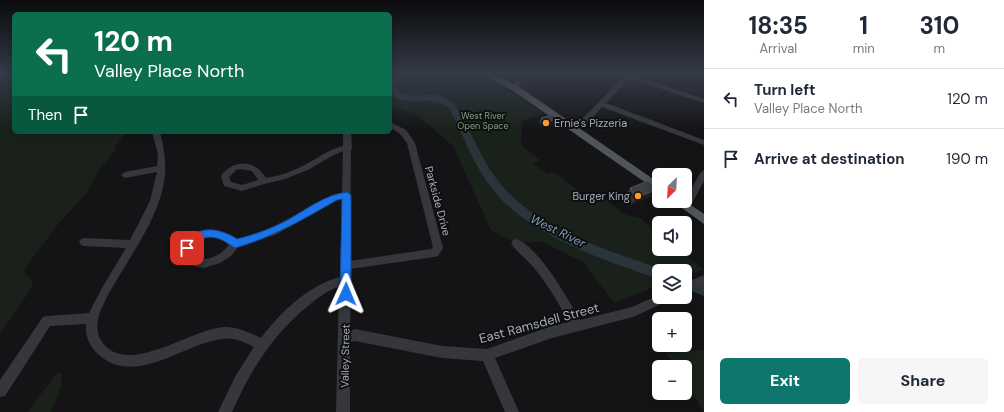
<!DOCTYPE html>
<meta charset="utf-8">
<style>
:root{--surface:#fff;--page:#f6f6f7;--text:#1f2937;--muted:#747a83;--line:#e0e1e3;--accent:#0f766e}
body{margin:0;font-family:"DM Sans",sans-serif;background:var(--page);color:var(--text);height:100vh;display:flex;flex-direction:column;font-size:15px;white-space:nowrap}
*{box-sizing:border-box;margin:0}
p{font-size:13px;color:var(--muted)}
.icon{flex:none;width:22px;height:22px;fill:none;stroke:currentColor;stroke-width:2;stroke-linecap:round;stroke-linejoin:round}
.map{position:relative;flex:1;overflow:hidden}
.sheet{display:flex;flex-direction:column;background:var(--surface);width:300px}
.sheet>*{flex:none}
.banner{position:absolute;left:12px;top:12px;width:380px;height:122px;border-radius:6px;box-shadow:0 2px 10px #0003;background:#0b6e4f;color:#fff;overflow:hidden}
.needle{width:26px;rotate:204deg}
.buttons{position:absolute;left:652px;top:168px;display:grid;gap:8px}
.buttons a{display:grid;place-items:center;width:40px;height:40px;border-radius:6px;background:var(--surface);box-shadow:0 2px 10px #0003;font-size:20px}
.pin{position:absolute;display:grid;place-items:center;width:34px;height:34px;color:#fff;margin:-17px;border-radius:8px;box-shadow:0 2px 6px #0006}
.me{position:absolute;width:44px;margin:-22px;rotate:1deg;stroke-linejoin:round;filter:drop-shadow(0 0 3px #0008)}
.turn{display:flex;align-items:center;gap:14px;height:84px;padding:0 16px;font-size:18px}
.turn .icon{width:52px;height:52px;stroke-width:2.5}
.turn b{display:block;font-size:28px;line-height:34px}
.then{display:flex;align-items:center;height:38px;padding:0 16px;background:#0003;gap:8px;font-size:15px}
.eta{display:flex;justify-content:space-evenly;align-items:center;height:68px;text-align:center}
.eta b{font-size:24px;font-weight:700;line-height:28px}
.cta{display:flex;gap:8px;margin-top:auto;padding:8px 16px}
.cta a{flex:1;height:46px;border-radius:6px;background:var(--accent);color:#fff;font-size:16px;font-weight:700;line-height:46px;text-align:center}
.cta a+a{background:var(--page);color:var(--text)}
ul{padding:0;list-style:none}
li{display:flex;align-items:center;gap:12px;height:60px;padding:0 16px;border-top:1px solid var(--line)}
li div{flex:1}
li b{display:block;font-size:15px}
li em{font-style:normal}
main{display:flex;flex:1;min-height:0}
.map>svg:first-child{display:block}
.green{fill:#1a211a}
.lines{fill:none;stroke-linecap:round;stroke-linejoin:round}
.river{fill:#29353b;fill-rule:evenodd}
.minor{fill:#35373b;fill-rule:evenodd}
.major{fill:#50545b;fill-rule:evenodd}
.wall{fill:#303034}
.shaded-wall{fill:#1f1f22}
.building{fill:#3c3e42;stroke:#4d4f55}
.route{fill:#1a73e8;stroke:#114b97}
.poi-dot{fill:#ff9b23;stroke:#0f0f11;stroke-width:1.5}
.labels{text-anchor:middle;dominant-baseline:central;stroke-width:4;stroke-linejoin:round;paint-order:stroke}
.far-park-label{font-size:9px;fill:#7ca47a;stroke:#0f0f11}
.poi-label{font-size:11px;fill:#a5adb8;stroke:#0f0f11;text-anchor:start}
.street-label{font-size:11px;fill:#a5adb8;stroke:#0f0f11}
.water-label{font-size:12px;font-style:italic;fill:#78a0b6;stroke:#0f0f11}
.near-street-label{font-size:13px;fill:#a5adb8;stroke:#0f0f11}
</style>
<main>
<div class="map">
<svg width="704" height="412" viewBox="0 0 704 412">
<rect width="100%" height="100%" fill="#141416"/>
<!-- green -->
<path class="green" d="M0,73H14V132H127L115,146V151L100,169L85,195L59,223L25,268V275L33,281C32,292 7,322 0,333Z
M390,73H475L498,84L544,113L522,121L521,145L540,160L533,163L547,174L554,172L588,198L598,194L626,215L640,218L659,233V249H678L704,270L685,275V271H659V285L614,303L583,262L541,241L524,243L507,239L491,230L453,146L416,114L390,106Z
M704,350V412L685,382V367H675L666,353Z
M57,373H62L61,387L51,412H27Z"/>
<g class="lines">
<!-- river -->
<path class="river" d="M392,73H400L395,88C406,101 420,93 435,95C443,96 449,100 455,105C470,128 479,155 495,177C531,228 607,250 664,270L659,271V279C606,261 530,236 494,191C474,167 464,136 449,108C427,91 406,111 390,92V79Z
M685,277L704,284V296L685,289Z"/>
<!-- minor -->
<path class="minor" d="M520,73H526L517,89H513L512,88Z
M616,73H634L632,75L704,99V103L629,78L606,103L704,140V145L602,107C594,116 583,131 569,130V126L581,120L624,77Z
M390,122L406,130L415,143L443,248L438,256L434,257L350,269L351,281L350,331L355,329L442,346L487,349L552,326L569,322C559,304 548,285 535,269C528,260 516,252 511,243L513,240L516,239C539,247 568,299 580,320L632,307L659,295V297H671L670,300L633,317L552,338L495,358L519,412H505L483,361L442,358L355,341L350,342V412H336L339,287C327,290 318,298 308,306C273,334 250,371 232,412H218L236,375L254,347C244,342 233,337 222,339C182,344 135,388 98,354C89,346 85,335 86,324L50,326L5,396L0,397V380L43,317L47,316L89,313L102,288L126,248L84,246L81,245L79,242L81,239L84,238L130,240L150,201L157,172L125,178L121,175L125,172L157,166L158,154L152,132H160C164,147 166,161 165,176C159,226 119,267 100,312C97,320 96,331 100,339C125,381 192,327 226,327C238,327 250,333 261,338C280,313 308,285 340,277L342,199L337,200L275,235L238,247L231,256L220,263L204,268L189,265L181,253C186,225 218,226 236,240L269,229L332,195L342,193L343,151L332,156L308,170L285,179L264,184L242,191L224,186L221,176C233,159 255,159 266,178C281,176 296,170 310,162C321,156 330,149 343,146V132H351L352,148L351,150L350,261L431,249L433,247L407,143L400,134L390,127ZM240,169L252,171L258,180L242,185L231,182L229,177L236,170ZM210,237L223,240L229,245C221,255 209,261 196,259L191,252C193,242 200,238 210,237Z
M704,170V181L689,209L686,210L683,209L681,207L700,173Z
M704,275V285L685,293V283Z"/>
<!-- major -->
<path class="major" d="M480,73H490L518,86L659,183V192L512,90Z
M672,201H685L704,214V224Z"/>
</g>
<!-- wall -->
<path class="wall" d="M541,118L554,124L544,127L539,123Z
M630,188L658,189L652,196L632,204L624,198L625,196Z"/>
<!-- shaded-wall -->
<path class="shaded-wall" d="M557,119L554,124L544,127L546,122Z
M658,189L652,196L632,204L638,197Z"/>
<!-- building -->
<path class="building" d="M552,115L557,119L546,122L541,118Z
M648,181L658,189L638,197L630,190L632,189L630,188Z"/>
<!-- sky -->
<linearGradient id="sky" x2="0" y2="1"><stop stop-color="#0b0b0c"/><stop offset="0.56" stop-color="#343a47"/><stop offset="1" stop-color="#343a47" stop-opacity="0"/></linearGradient>
<rect width="704" height="131" fill="url(#sky)"/>
<!-- route -->
<path class="route" d="M347,192L351,195V294L350,298L346,299L342,298L340,294L342,199L337,200C304,219 273,237 235,248C231,246 228,243 224,241C209,233 198,238 190,251H183L182,248C193,225 217,226 237,239C254,235 270,229 286,221C306,210 324,195 347,192Z"/>
<!-- markers -->
<g class="poi-dot">
<circle cx="546" cy="123" r="4"/>
<circle cx="638" cy="196" r="4"/>
</g>
<g class="labels">
<!-- far-park labels -->
<g class="far-park-label">
<text x="483" y="116">West River<tspan x="483" dy="10">Open Space</tspan></text>
</g>
<!-- poi labels -->
<g class="poi-label">
<text x="554" y="123">Ernie's Pizzeria</text>
<text x="630" y="196" text-anchor="end">Burger King</text>
</g>
<!-- street labels -->
<g class="street-label">
<text transform="translate(438 201) rotate(75)">Parkside Drive</text>
<text transform="translate(345 356) rotate(-89)">Valley Street</text>
</g>
<!-- water labels -->
<g class="water-label">
<text transform="translate(558 231) rotate(26)">West River</text>
</g>
<!-- near-street labels -->
<g class="near-street-label">
<text transform="translate(539 323) rotate(-15)">East Ramsdell Street</text>
</g>
</g>
</svg>
<div class="buttons">
<a><svg class="needle" viewBox="-14 -14 28 28"><path d="M0-13l5 13h-10z" fill="#e53935"/><path d="M0 13l5-13h-10z" fill="#747a83"/></svg></a>
<a><svg class="icon" aria-label="sound" viewBox="0 0 24 24"><path d="M4 9h4l5-4v14l-5-4H4zM17 9q2 3 0 6"/></svg></a>
<a><svg class="icon" aria-label="layers" viewBox="0 0 24 24"><path d="M12 4l9 5-9 5-9-5zM3 14l9 5 9-5"/></svg></a>
<a>+</a>
<a>−</a>
</div>
<div class="pin" style="left:187px;top:248px;background:#d93025"><svg class="icon" aria-label="arrive" viewBox="0 0 24 24"><path d="M6 21V4h12l-3 4 3 4H6"/></svg></div>
<svg class="me" style="left:346px;top:294px" viewBox="-20 -20 40 40"><path d="M0-17L14 15 0 8-14 15z" fill="#1a73e8" stroke="#fff" stroke-width="4"/></svg>
<div class="banner">
<div class="turn"><svg class="icon" aria-label="left" viewBox="0 0 24 24"><path d="M17 20v-9H6M10 6l-5 5 5 5"/></svg><div><b>120 m</b>Valley Place North</div></div>
<div class="then">Then<svg class="icon" aria-label="arrive" viewBox="0 0 24 24"><path d="M6 21V4h12l-3 4 3 4H6"/></svg></div>
</div>
</div>
<section class="sheet">
<div class="eta">
<div><b>18:35</b><p>Arrival</p></div>
<div><b>1</b><p>min</p></div>
<div><b>310</b><p>m</p></div>
</div>
<ul>
<li><svg class="icon" aria-label="left" viewBox="0 0 24 24"><path d="M17 20v-9H6M10 6l-5 5 5 5"/></svg><div><b>Turn left</b><p>Valley Place North</p></div><em>120 m</em></li>
<li><svg class="icon" aria-label="arrive" viewBox="0 0 24 24"><path d="M6 21V4h12l-3 4 3 4H6"/></svg><div><b>Arrive at destination</b></div><em>190 m</em></li>
</ul>
<div class="cta"><a>Exit</a><a>Share</a></div>
</section>
</main>
